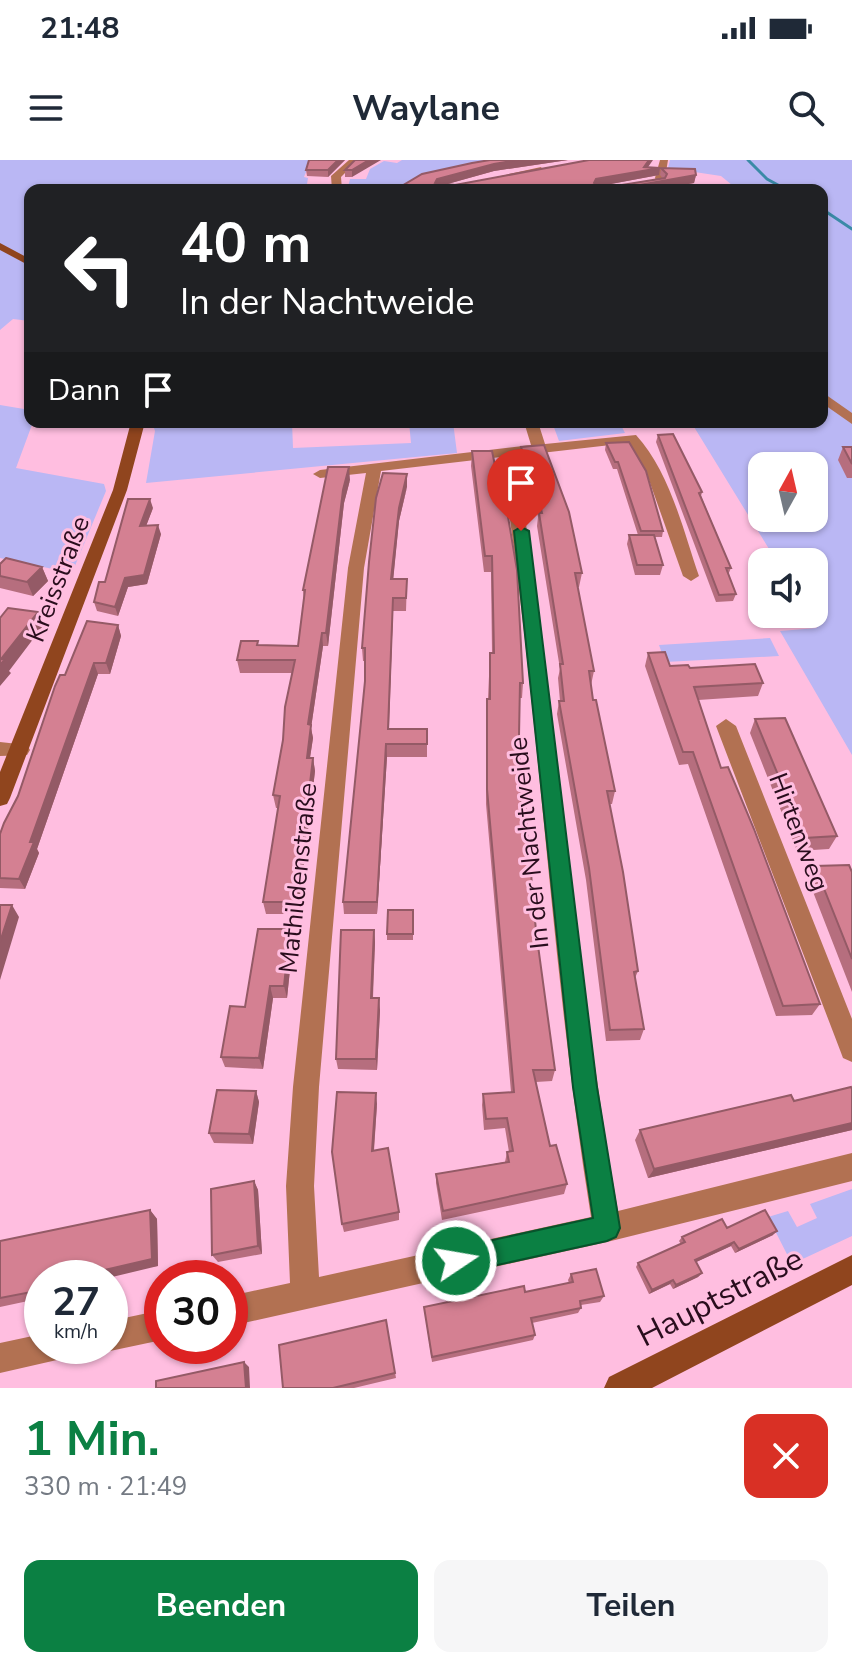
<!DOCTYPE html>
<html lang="de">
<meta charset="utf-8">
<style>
:root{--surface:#fff;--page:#f6f6f7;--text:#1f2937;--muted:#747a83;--accent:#0b8043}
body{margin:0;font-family:"Nunito Sans",sans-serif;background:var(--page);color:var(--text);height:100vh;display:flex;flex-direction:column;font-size:30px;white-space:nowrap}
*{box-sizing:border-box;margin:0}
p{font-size:26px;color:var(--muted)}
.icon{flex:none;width:44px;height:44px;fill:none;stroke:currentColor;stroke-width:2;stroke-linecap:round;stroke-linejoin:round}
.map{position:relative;height:1228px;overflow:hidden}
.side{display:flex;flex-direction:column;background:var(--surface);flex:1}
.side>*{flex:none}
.top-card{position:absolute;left:24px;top:24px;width:804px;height:244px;border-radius:16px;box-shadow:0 2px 6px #0004;background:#202124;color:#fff;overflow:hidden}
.needle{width:52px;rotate:8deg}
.buttons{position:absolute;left:748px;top:292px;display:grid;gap:16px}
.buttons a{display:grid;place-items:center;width:80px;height:80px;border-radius:16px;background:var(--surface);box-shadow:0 2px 6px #0004;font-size:40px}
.speed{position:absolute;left:24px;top:1100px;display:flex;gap:16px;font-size:40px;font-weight:700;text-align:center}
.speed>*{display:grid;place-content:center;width:104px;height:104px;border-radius:50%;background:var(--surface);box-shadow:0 2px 6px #0004;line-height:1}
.speed small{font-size:20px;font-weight:400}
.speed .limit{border:12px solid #d22;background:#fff;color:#111}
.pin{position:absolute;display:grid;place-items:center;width:68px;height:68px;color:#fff;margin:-82px -34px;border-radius:50% 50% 50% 0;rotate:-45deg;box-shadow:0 0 8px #0007}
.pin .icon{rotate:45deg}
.me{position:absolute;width:88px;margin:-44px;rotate:78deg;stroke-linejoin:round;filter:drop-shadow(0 0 6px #0008)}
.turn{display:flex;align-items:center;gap:28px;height:168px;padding:0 24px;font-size:36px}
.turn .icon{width:104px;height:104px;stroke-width:2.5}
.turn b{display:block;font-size:56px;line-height:68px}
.then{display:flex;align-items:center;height:76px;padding:0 24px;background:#0003;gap:16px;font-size:30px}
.round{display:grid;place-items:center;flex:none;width:84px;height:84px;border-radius:16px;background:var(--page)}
.headline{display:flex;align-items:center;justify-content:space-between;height:136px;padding:0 24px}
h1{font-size:48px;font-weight:700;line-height:60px;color:var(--accent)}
.action{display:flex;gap:16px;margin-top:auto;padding:16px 24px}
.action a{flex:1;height:92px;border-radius:16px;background:var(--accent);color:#fff;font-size:32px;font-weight:700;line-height:92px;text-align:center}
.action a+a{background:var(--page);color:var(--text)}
.status{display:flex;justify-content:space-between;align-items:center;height:56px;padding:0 40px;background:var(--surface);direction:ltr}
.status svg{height:22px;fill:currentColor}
header{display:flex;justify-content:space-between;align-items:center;height:104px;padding:0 24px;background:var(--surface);font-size:36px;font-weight:700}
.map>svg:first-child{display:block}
.green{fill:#bab7f4;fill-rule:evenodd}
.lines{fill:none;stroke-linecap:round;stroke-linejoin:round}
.stream{stroke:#3b8aa7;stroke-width:3}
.street{fill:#b27152;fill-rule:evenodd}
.secondary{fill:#90451e;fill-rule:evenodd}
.wall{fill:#b66e7e}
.shaded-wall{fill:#945a66}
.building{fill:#d48092;stroke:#945a66;stroke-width:2}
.route{fill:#0b8043;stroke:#07532c;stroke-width:2}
.labels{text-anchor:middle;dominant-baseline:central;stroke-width:6;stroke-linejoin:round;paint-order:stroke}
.street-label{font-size:26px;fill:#290d1d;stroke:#ffbee0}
.near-street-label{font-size:32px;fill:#290d1d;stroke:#ffbee0}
</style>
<div class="status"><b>21:48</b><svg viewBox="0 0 49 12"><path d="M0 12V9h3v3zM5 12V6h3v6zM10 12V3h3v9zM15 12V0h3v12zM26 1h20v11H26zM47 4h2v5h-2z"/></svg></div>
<header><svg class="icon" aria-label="menu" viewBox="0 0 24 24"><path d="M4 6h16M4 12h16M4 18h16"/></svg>Waylane<svg class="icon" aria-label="search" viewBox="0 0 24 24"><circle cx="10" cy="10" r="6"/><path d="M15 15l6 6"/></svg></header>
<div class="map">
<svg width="852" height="1228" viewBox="0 0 852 1228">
<rect width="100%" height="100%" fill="#ffbee0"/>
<!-- green -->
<path class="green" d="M0,0H324L308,7L304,17L308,18L306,30H30V161L13,159L0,170Z
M402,0H511L403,30H383L366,24L348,27L350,19H366L370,9L384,1L397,3Z
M670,0H852V595L780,471L817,468L809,454H814V402H777L691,262H822V30H709L732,25L721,16L668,8ZM762,306H814V358H762Z
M0,245L30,250V262H33L16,308L104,324L106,331L72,413L0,398Z
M152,262H292L293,288L411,283L409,262H453L457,293L146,323L155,271Z
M552,262H630L620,263L625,273L559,281Z
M770,478L779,496L665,502L659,485Z
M852,1029V1076L792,1104L768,1057L788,1051L797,1067L817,1058L810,1044Z"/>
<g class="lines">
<!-- stream -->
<path class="stream" d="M748,0L767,19L787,30
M822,49L852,69"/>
<!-- street -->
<path class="street" d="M349,0H358L341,17L342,30H332L331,16Z
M660,0H668L665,18L670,30H660L655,18Z
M541,7L544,12L457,30H438Z
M822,232L852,253V264L822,243Z
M524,262H538L545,284L636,275C670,312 683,370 699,416L691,421L683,416L649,320L628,283L515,296C558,546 573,801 618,1051L852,993V1021L607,1082L230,1166V1136L290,1123L286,1026L293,927L348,408L366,313L320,318L313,314L320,310L531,285ZM501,297C540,550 550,805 591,1057L319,1117L314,1026L319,927L364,408L381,311Z
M726,559L736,566L852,859V902L843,898L840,890L716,566Z
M0,582L27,585L30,590L27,595L0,596Z
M162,1150V1180L110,1191L99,1187L110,1186V1161Z
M42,1174V1186H74L70,1197L0,1213V1183Z"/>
<!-- secondary -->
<path class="secondary" d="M0,83L30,99V106L0,90Z
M131,262H145L127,330L10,638L7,644L0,646V612L113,330Z
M852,1095V1125L652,1228H604L609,1217Z"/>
</g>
<!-- wall -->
<path class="wall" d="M309,0H345L328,17L307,16L306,10Z
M355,0L352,17H345V10Z
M490,0H568L494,11L447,24L455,25L648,7L660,8L659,15L605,25H622L663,19L660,15L661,8L696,15L694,23L654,30H395Z
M658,275L702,332L701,336L731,408L728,415L736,434L733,441L716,442L656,282Z
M606,283L663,371L662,377H655L663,405L660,415H635L627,384L629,375H638L617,309H613L605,290Z
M521,287L582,413L579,427H577L594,511L591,525L593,540L615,631L612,644H610L638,811L635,818L644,869L640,880L606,881L586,720L557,554L559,541H560L558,518L560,509L537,366L538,357L532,329L529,330L520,300Z
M843,287H852V318H847L838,300Z
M472,291L523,523L522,538H520L519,576L521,644L536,771L555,910L552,921L536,922L550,986L567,1024L564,1034L442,1060L436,1023V1014L505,1002L507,992H509L505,968L484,970L482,945L483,934L511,932L486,644V554L487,539H488L490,493H492L491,412H484L471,306Z
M350,320L344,343L328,486H323L311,568L313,578L310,598H313L315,611L298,754H266L263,742L278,648H276L273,635L283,580L292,513H240L237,500L259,485L298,486L304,440L303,430Z
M407,327L399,361L393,419H407L406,451H393L389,569H427V597H387L377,754H344L343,742L365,521V501H363L362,488Z
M153,348L146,366L161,374L147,424L128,427L118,456L97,451L94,442L105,422Z
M0,404L42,407L48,421L33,436L0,428Z
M118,465L121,476L110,514H98L37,689L39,693L25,729L0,728V674L18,636L65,515Z
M648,493L670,506L690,508L763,523L758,536L698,540L721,608L820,844L812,855L776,856L688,604L679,605L645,506Z
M755,559L837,676L829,689L797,691L750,573Z
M815,706L852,712V832L808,719Z
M413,750V780H387V774Z
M290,769L293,781L287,838H273L263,909L225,907L221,897L245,847Z
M374,770L375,782L373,838L380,850L377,910L338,909L336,899Z
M852,929V970L648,1018L635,980L640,970Z
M256,931L259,942L253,984L214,983L209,973Z
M377,944L374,991L399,1052V1060L344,1072L342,1064Z
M254,1021L258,1030L262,1094L218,1102L212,1095Z
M150,1050L157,1059L158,1106L42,1118V1138L0,1147V1081Z
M727,1068L773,1075L735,1093L731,1086L696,1102L702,1113L698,1117L673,1129L670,1124L649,1134L636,1107L638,1103L681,1084L679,1081L682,1077Z
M571,1114L604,1136L600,1142L581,1145V1148L578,1153L532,1163L535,1175L533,1180L432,1202L424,1147L525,1132L569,1123L568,1120Z
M386,1160L396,1218L354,1228H283Z"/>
<!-- shaded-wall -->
<path class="shaded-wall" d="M338,0H345L328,17V10Z
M369,0H381L352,17V10Z
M518,0H568L494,11L437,27L435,23L437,19L494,4Z
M649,0H653L646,10L660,8L659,15L595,27L594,23L596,19L644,7Z
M696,15L694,23L654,30H611Z
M349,307L350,320L344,343L328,486L326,473L343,330Z
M407,314V327L399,361L392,432L391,419L399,348Z
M150,339L153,348L143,374L140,366Z
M158,365L161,374L147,424L128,427L118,456L115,447L125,418Z
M42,407L48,421L33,436L27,422Z
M393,438V451L388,581V569Z
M38,452L43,466L9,511L11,513L0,526V505L1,499Z
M118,465L121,476L110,514L106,503Z
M322,473L323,486L311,568L313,578L308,610L307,598L308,564Z
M94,503L98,514L37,689L39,693L25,729L19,719L30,682Z
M386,584L387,597L377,754V742Z
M313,598L315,611L298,754L296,742Z
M12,745L19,757L0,820V782Z
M290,769L293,781L287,838L284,826Z
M374,770L375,782L372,850L371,838Z
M270,826L273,838L263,909L259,898Z
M379,838L380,850L377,910L376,899Z
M256,931L259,942L253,984L249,974Z
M376,933L377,944L373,1000L372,991Z
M852,963V970L648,1018L654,1009Z
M254,1021L258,1030L262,1094L258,1086Z
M150,1050L157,1059L158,1106L108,1118H70Z
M777,1071L773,1075L735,1093L739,1089Z
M734,1082L731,1086L692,1104L695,1100Z
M702,1113L698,1117L673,1129L676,1125Z
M673,1120L670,1124L649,1134L652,1130Z
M244,1202L249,1207L250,1228H246Z"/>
<!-- building -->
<path class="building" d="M309,0H338L328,10H306Z
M355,0H369L352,10H345Z
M490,0H518L494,4L437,19L435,23L455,25L589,0H649L644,7L660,8L596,19L594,23L597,25H622L665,18L667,14L661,8L695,9L696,15L611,30H490L479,28L476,30H395L422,14L472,3Z
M673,274L702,332L699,333L731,408H726L736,434L719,435L658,275Z
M629,282L646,311L663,371H641L618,302H615L606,283Z
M544,285L569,352L582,413H575L594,511H589L593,540H596L615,631H607L623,712L638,811L634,812L644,869L610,870L589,708L559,541H564L560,504H563L539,353H542L533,316H531L521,287Z
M843,287H852V304Z
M472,291H492L502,339H505L517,410L523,523H520L519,576L521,644H525L536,771L555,910H533L550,986L556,985L567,1024L443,1051L436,1014L509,1002L507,992L513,991L507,958L486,959L483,934L514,932L487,629V539H490V493H494L492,396H485Z
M328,307H349L343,330L326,473H322L308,564L311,565L307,598H313L296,742H263L280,636L273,635L283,580L285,547L295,500H237L241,481H258L257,485L298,486L305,430H303Z
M383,313L407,314L399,348L391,419H407L406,438H393L388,569H427V584H386L377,742H343L365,521V488H362L369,402L376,338Z
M128,339H150L140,366L158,365L144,415L125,418L115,447L94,442L99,422H105Z
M629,375H654L663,405H637Z
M6,398L42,407L27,422L0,416V404Z
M8,448L38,452L1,499L4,500L0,505V458Z
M87,461L118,465L106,503H94L30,682H34L19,719L0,718V674L4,663L18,636L55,526L60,515H65Z
M665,492L670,506L688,505L690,508L755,504L763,523L694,527L721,608L728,607L754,669L820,844L783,846L693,592H683L648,493Z
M785,558L837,676L804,678L755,559Z
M849,705L852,712V799L815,706Z
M0,745H12L0,782Z
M388,750H413V774H387Z
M258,769H290L284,826H270L259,898L221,897L230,846L245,847Z
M341,770H374L371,838H379L376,899H336Z
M851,927L852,929V963L654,1009L640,970L791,935L794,941Z
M217,930L256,931L249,974L209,973Z
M337,932L376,933L372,991L388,988L399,1052L342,1064L332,992Z
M254,1021L258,1086L212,1095L211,1029Z
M150,1050L152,1099L70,1118H42V1130L0,1138V1081Z
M765,1050L777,1071L739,1089L734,1082L695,1100L702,1113L676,1125L673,1120L652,1130L638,1103L685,1082L682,1077L722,1059L727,1068Z
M596,1109L604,1136L580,1141L581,1148L531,1158L535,1175L432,1197L424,1147L524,1126L525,1132L573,1122L571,1114Z
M386,1160L395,1213L333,1228H283L279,1185Z
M244,1202L246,1228H156V1221Z"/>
<!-- route -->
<path class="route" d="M521,367L529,371L597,927L620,1068L616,1077L607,1081L456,1114L447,1111L443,1101L447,1092L456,1088L593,1058L573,927L514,371Z"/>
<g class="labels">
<!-- street labels -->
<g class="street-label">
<text transform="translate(58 419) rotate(-69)">Kreisstraße</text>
<text transform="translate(799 672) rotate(69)">Hirtenweg</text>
<text transform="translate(529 683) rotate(-96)">In der Nachtweide</text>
<text transform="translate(298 718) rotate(-84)">Mathildenstraße</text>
</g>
<!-- near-street labels -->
<g class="near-street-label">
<text transform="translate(720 1137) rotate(-27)">Hauptstraße</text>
</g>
</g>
</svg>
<div class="buttons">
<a><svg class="needle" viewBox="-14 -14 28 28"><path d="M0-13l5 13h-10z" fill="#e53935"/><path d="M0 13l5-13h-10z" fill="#747a83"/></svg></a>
<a><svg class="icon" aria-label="sound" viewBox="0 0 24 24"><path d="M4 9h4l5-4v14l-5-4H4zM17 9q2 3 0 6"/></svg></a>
</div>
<div class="speed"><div>27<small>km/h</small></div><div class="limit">30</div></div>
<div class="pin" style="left:521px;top:371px;background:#d93025"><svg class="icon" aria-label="arrive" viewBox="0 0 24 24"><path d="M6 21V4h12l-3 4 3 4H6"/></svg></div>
<svg class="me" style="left:456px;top:1101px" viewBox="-20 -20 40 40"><circle r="17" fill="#0b8043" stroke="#fff" stroke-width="3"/><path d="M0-11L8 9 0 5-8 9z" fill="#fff"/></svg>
<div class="top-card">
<div class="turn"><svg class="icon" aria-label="left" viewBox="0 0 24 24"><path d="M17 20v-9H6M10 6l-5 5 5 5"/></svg><div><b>40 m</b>In der Nachtweide</div></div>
<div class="then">Dann<svg class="icon" aria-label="arrive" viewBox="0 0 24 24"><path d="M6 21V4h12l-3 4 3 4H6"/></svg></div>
</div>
</div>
<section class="side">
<div class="headline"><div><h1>1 Min.</h1><p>330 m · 21:49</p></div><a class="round" style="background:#d93025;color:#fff"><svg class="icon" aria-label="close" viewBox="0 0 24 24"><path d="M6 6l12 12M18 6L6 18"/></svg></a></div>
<div class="action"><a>Beenden</a><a>Teilen</a></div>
</section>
